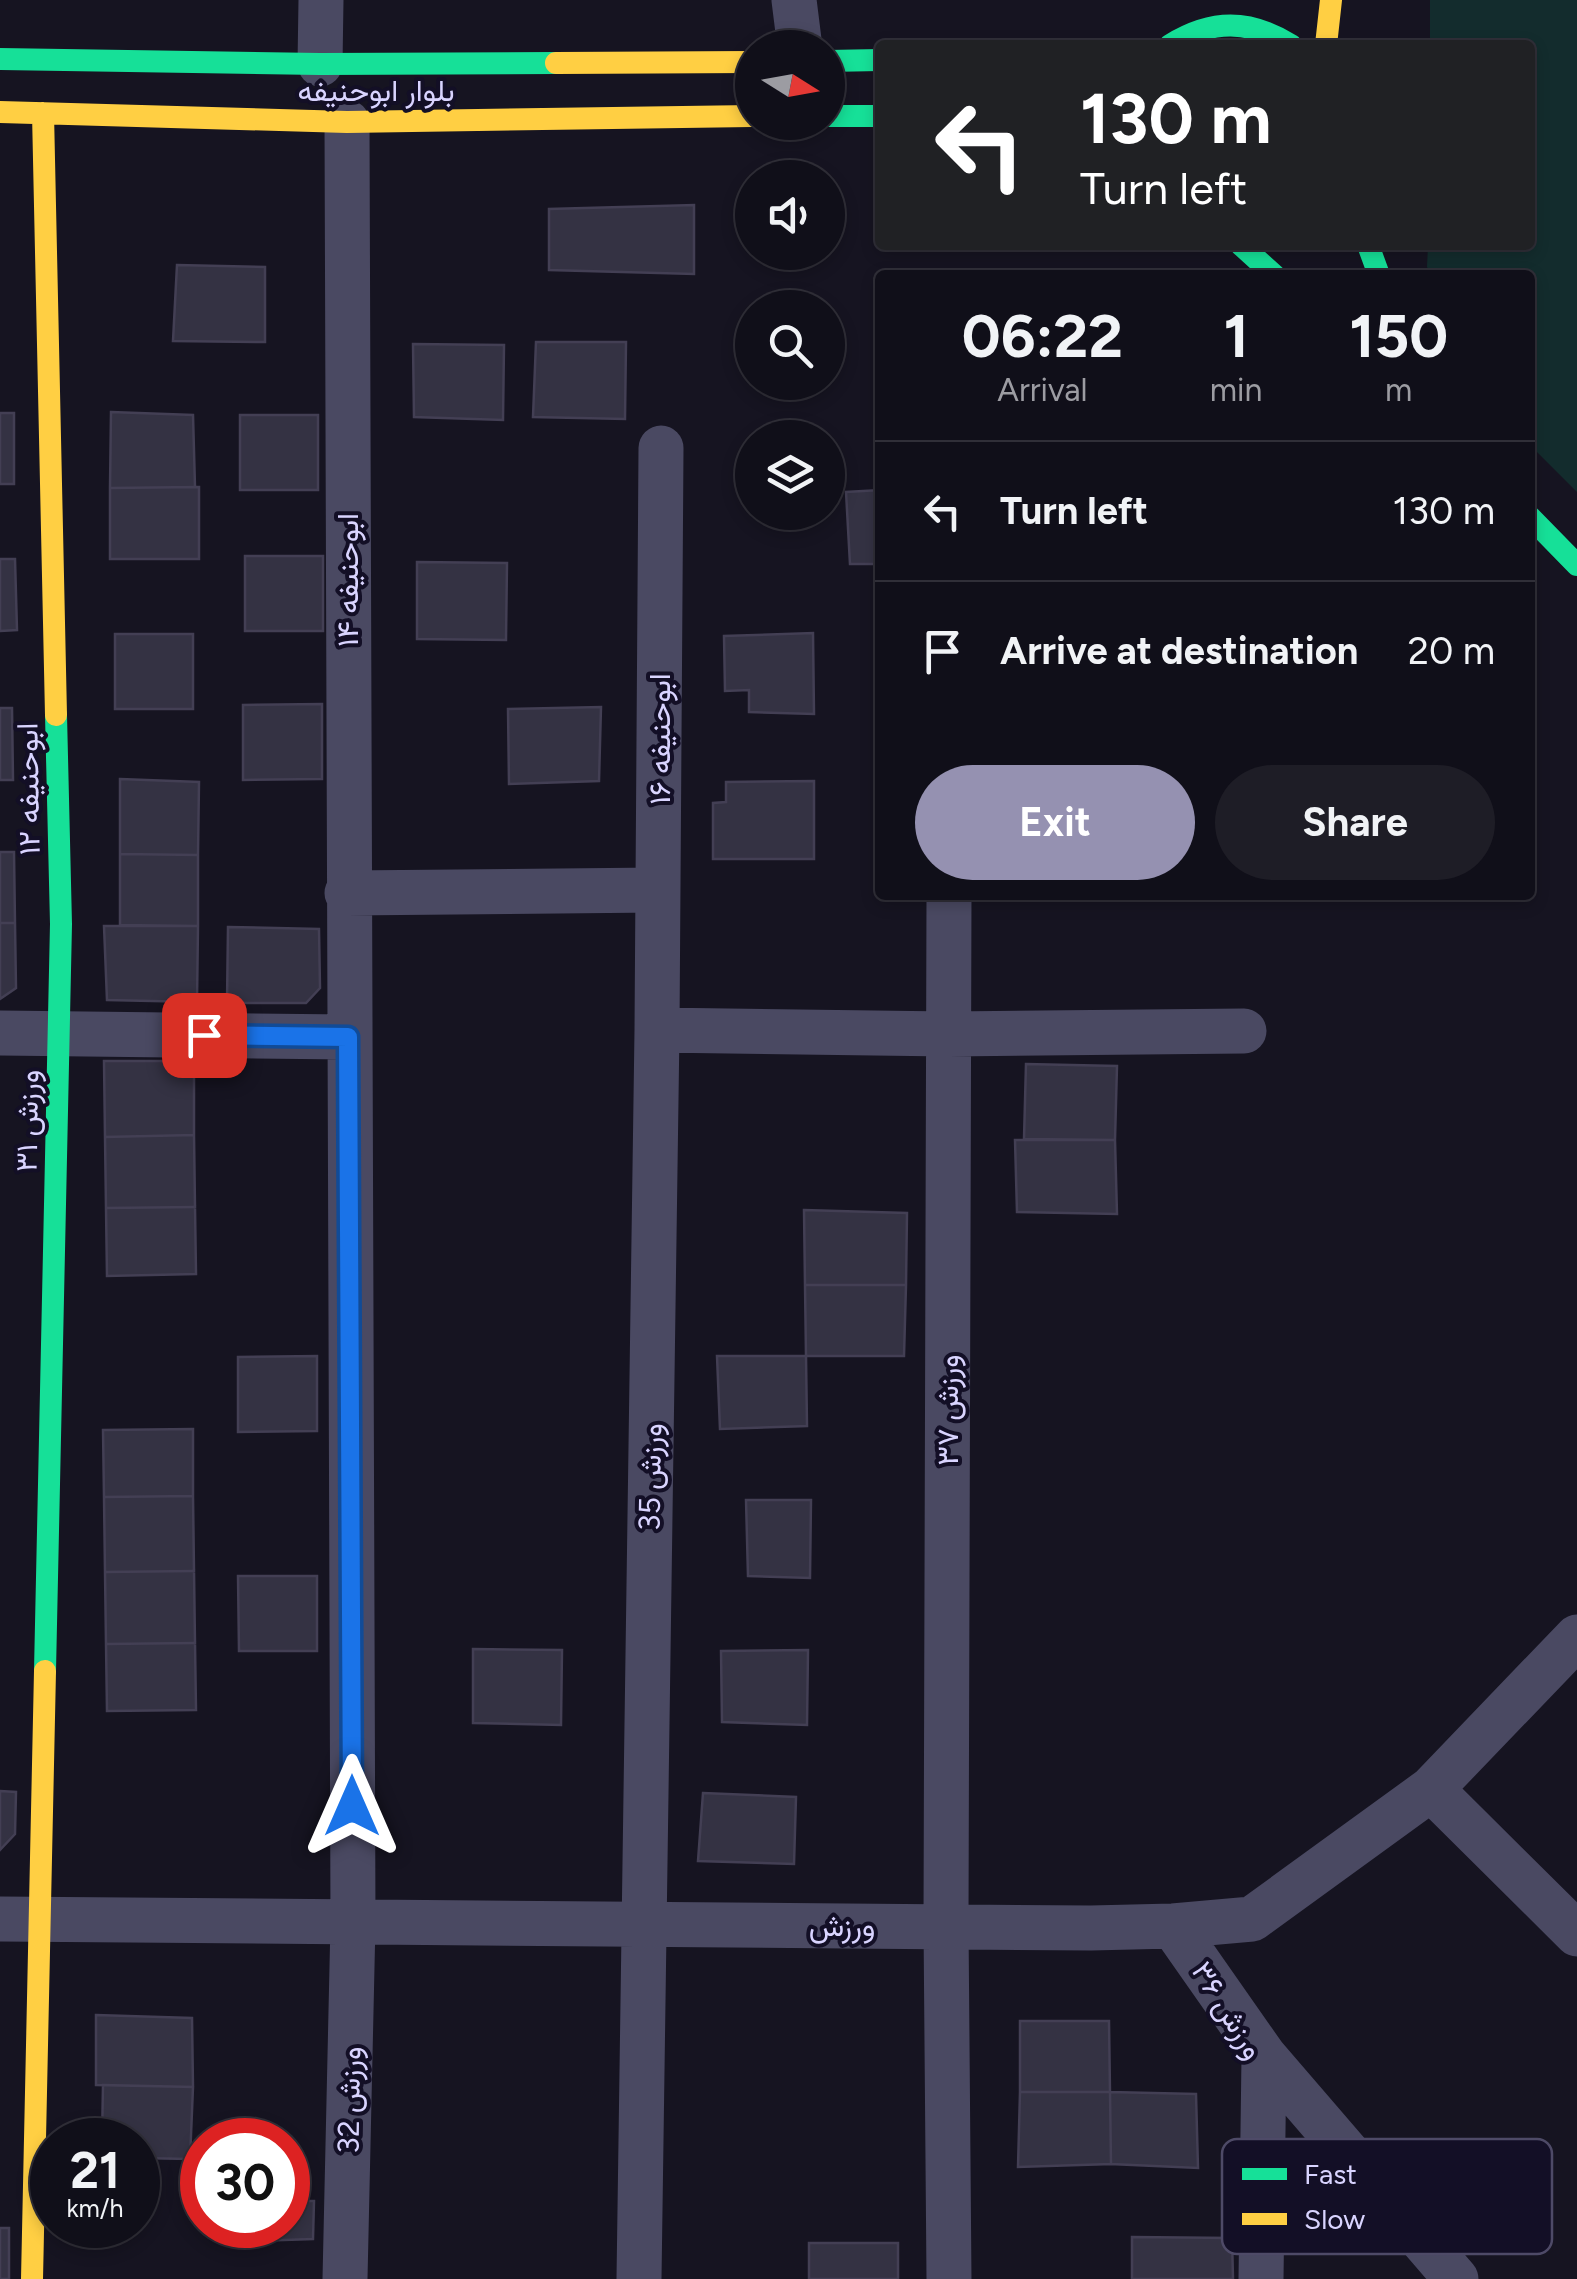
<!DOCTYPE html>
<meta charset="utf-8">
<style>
:root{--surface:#100f19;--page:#1e1d26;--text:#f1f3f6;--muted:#9c9ca2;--line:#302f38;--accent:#9591b1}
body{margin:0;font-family:Figtree,Vazirmatn,sans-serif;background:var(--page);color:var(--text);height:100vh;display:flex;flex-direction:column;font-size:38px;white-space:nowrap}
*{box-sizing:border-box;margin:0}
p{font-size:32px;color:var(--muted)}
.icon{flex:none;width:55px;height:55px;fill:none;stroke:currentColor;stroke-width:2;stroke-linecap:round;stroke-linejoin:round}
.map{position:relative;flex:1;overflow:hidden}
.drawer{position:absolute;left:875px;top:270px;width:660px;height:630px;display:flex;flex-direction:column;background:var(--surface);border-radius:10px;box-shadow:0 5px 15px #0003,0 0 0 2px var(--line)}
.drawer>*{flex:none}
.banner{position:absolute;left:875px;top:40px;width:660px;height:210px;border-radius:10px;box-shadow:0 5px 15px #0003,0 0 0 2px var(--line);background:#202124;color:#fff;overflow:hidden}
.needle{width:65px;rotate:101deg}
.buttons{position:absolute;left:735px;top:30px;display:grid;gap:20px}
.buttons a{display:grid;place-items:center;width:110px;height:110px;border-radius:50%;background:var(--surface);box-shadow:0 5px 15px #0003,0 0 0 2px var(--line);font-size:50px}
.speed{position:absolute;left:30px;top:2118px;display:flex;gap:20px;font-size:50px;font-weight:700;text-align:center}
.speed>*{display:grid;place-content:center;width:130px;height:130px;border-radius:50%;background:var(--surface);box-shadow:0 5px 15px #0003,0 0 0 2px var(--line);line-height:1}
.speed small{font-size:25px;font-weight:400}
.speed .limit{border:15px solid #d22;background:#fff;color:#111}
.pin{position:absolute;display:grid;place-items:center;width:85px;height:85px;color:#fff;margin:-42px;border-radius:20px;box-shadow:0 5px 15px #0006}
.me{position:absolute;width:110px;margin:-55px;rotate:0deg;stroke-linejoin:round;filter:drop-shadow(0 0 8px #0008)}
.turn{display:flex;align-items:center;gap:35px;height:210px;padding:0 40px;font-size:45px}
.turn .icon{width:130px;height:130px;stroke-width:2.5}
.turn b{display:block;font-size:70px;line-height:85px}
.eta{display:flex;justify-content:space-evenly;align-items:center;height:170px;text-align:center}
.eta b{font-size:60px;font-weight:700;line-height:70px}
.primary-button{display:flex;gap:20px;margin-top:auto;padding:20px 40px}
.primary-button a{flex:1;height:115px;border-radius:60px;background:var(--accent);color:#fff;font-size:40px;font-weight:700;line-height:115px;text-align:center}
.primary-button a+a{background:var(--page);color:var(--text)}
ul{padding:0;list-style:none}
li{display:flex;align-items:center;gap:30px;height:140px;padding:0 40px;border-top:2px solid var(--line)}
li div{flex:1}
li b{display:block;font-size:38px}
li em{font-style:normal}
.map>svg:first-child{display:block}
.green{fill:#132c2d}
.building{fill:#343243;stroke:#433f54;stroke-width:2.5}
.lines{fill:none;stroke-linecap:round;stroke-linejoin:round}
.street{stroke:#4a4962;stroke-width:45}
.fast{stroke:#16e098;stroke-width:22}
.slow{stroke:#ffcf43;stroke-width:22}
.route-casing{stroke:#114b97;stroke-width:25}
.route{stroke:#1a73e8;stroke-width:18}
.labels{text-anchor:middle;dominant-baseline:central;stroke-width:8;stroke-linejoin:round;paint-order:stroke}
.street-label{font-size:30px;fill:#d9d4ff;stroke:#130f26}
.key{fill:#130f26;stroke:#4e4a67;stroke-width:2.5}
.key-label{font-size:28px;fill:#d9d4ff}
</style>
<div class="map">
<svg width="1577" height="2279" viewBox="0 0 1577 2279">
<rect width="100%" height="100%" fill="#161421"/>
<!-- green -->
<path class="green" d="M1430,0H1577V492L1530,445V275H1432L1427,267L1428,245H1530V45H1430Z"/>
<!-- building -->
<path class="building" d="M694,205V274L549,270V209Z
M177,265L265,267V342L173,341Z
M536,342H626L625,419L533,417Z
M413,344L504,345L503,420L414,417Z
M111,412L193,415L195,487L110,488Z
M0,413H14V484H0Z
M240,415H318V490H240Z
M199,487V559H110V488Z
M880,490V564H850L846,492Z
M245,556H323V631H245Z
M0,559H15L17,630L0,631Z
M417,562L507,563L506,640L417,639Z
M813,633L814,714L749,712V690L725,691L724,636Z
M115,634H193V709H115Z
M322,704V779L243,780V705Z
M601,707L599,781L509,784L508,709Z
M0,708H12L13,780H0Z
M120,779L199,782L198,855L120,854Z
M814,781V859H713V803L726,802V782Z
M0,852H14L15,923H0Z
M120,854L198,855V926L120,925Z
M0,923H15L16,988L0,999Z
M104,926H198L197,1002L107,1000Z
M228,927L319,929L320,988L306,1003H227Z
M104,1061H194V1135L105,1137Z
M1026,1064L1117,1066L1115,1140L1024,1139Z
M194,1135L195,1207L106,1208L105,1137Z
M1015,1140H1115L1117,1214L1017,1212Z
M195,1207L196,1274L107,1276L106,1208Z
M804,1210L907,1213L906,1285H805Z
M805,1285H906L904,1356H806Z
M317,1356V1431L238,1432V1357Z
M717,1356H806L807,1426L720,1429Z
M193,1429V1496L104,1497L103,1430Z
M193,1496L194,1571L105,1572L104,1497Z
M746,1500H811L810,1578L748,1576Z
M194,1571L195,1643L106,1644L105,1572Z
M238,1576H317V1651H239Z
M195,1643L196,1710L107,1711L106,1644Z
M473,1649L562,1650L561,1725L473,1723Z
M808,1650L807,1725L722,1722L721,1651Z
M0,1791L16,1792L15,1834L0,1850Z
M703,1793L796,1797L794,1864L698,1861Z
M96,2015L192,2018L193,2087L96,2085Z
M1020,2021H1109L1110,2092H1020Z
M103,2085L193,2087L190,2159L138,2158V2140H102Z
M1020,2092H1110L1111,2164L1018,2167Z
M1110,2092L1196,2094L1198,2168L1111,2164Z
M288,2201H314L313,2239L225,2242L226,2225H288Z
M0,2228H9V2279H0Z
M1132,2237L1232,2238L1233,2279H1132Z
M809,2243H898V2279H809Z"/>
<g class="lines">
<!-- street -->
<path class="street" d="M794,0L800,48
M320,64L321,0
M347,893L658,890
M657,1030L949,1034L1244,1031
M0,1033L348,1037
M1431,1789L1577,1934
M0,1919L1091,1928L1173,1926L1252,1919L1431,1789L1577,1637
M1173,1926L1264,2056L1261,2279
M1264,2056L1456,2279
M345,2279L353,1922L347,122
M639,2279L657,1030L661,448
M949,2279L946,1925L949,895"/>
<!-- fast -->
<path class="fast" d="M1170,45C1212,19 1249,19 1291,45
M0,59L320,64L556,63
M828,61L880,60
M828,116H880
M1241,245L1274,275
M1368,245L1379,275
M1530,517L1577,565
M45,1671L61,924L56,715"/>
<!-- slow -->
<path class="slow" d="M1326,45L1331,0
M556,63L752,62
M0,112L347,122L752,116
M43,113L56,715
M32,2279L45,1671"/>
</g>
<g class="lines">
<defs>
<path id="route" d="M204,1035L348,1037L352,1806"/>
</defs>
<!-- route casing -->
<use href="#route" class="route-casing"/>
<!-- route -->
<use href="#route" class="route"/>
</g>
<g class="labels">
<!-- street labels -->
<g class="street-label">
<text x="376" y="90">بلوار ابوحنیفه</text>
<text transform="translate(347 580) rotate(-90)">ابوحنیفه ۱۴</text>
<text transform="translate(659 739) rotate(-90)">ابوحنیفه ۱۶</text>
<text transform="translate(28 789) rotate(-91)">ابوحنیفه ۱۲</text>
<text transform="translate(27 1121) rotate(-89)">ورزش ۳۱</text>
<text transform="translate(947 1410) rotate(-90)">ورزش ۳۷</text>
<text transform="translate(650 1477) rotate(-89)">ورزش 35</text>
<text x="842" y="1925">ورزش</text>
<text transform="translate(1228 2010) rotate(58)">ورزش ۳۶</text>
<text transform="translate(349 2100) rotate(-89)">ورزش 32</text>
</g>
</g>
<!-- legend -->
<rect x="1222" y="2139" width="330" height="115" rx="15" class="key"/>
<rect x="1242" y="2168" width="45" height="12" fill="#16e098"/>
<rect x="1242" y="2213" width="45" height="12" fill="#ffcf43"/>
<g class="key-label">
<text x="1304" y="2184">Fast</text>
<text x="1304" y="2229">Slow</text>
</g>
</svg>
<div class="buttons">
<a><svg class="needle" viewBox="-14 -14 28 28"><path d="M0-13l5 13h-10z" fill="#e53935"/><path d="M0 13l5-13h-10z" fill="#9c9ca2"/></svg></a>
<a><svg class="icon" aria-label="sound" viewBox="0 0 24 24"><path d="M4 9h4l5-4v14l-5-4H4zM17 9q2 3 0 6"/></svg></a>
<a><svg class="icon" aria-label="search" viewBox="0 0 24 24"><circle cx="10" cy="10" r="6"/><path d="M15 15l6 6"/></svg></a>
<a><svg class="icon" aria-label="layers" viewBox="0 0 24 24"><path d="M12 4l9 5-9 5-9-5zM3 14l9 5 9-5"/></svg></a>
</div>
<div class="speed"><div>21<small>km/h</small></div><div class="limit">30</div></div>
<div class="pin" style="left:204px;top:1035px;background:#d93025"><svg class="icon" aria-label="arrive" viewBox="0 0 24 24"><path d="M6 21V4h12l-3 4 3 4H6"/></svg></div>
<svg class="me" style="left:352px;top:1806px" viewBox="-20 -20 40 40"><path d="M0-17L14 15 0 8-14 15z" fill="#1a73e8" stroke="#fff" stroke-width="4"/></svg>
<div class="banner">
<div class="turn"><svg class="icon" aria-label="left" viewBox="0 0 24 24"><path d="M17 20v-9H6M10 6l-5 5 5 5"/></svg><div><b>130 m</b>Turn left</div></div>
</div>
<section class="drawer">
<div class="eta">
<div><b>06:22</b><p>Arrival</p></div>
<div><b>1</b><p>min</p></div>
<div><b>150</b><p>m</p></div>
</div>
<ul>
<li><svg class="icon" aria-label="left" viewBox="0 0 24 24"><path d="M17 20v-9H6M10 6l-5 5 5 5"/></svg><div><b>Turn left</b></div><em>130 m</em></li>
<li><svg class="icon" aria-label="arrive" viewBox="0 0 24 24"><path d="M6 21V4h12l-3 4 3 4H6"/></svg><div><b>Arrive at destination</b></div><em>20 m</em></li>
</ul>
<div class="primary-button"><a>Exit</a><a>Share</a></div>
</section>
</div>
